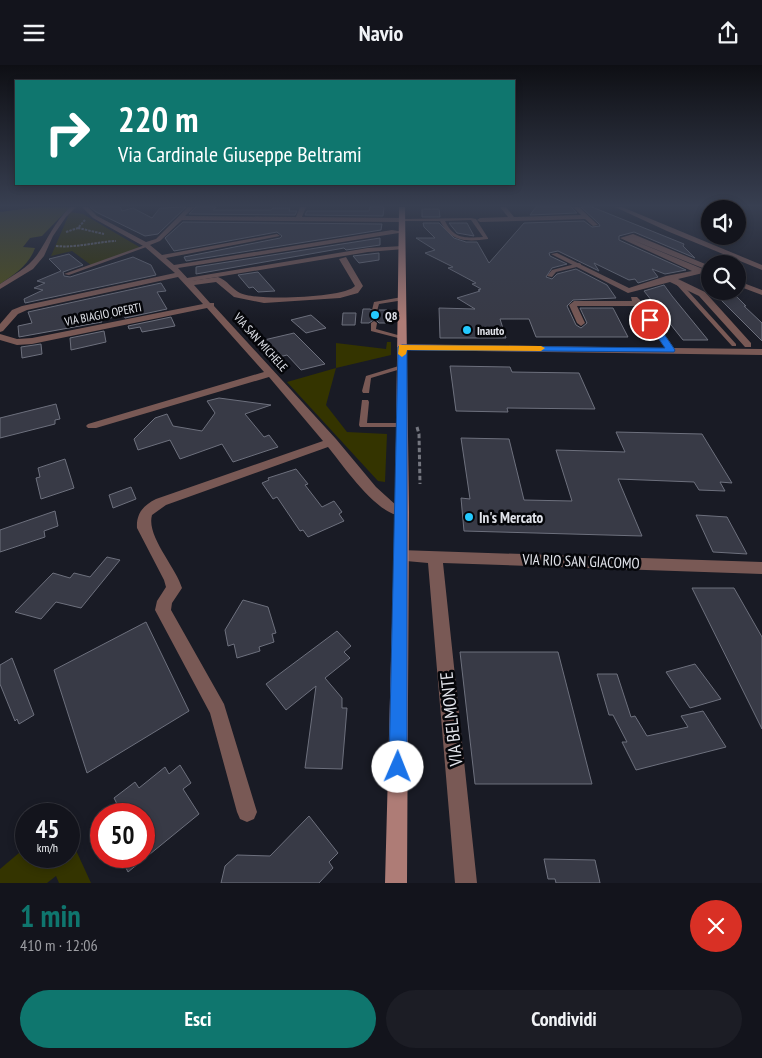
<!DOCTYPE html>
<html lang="it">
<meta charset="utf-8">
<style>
:root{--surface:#13141c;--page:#1c1d25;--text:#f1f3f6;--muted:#9d9ea3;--line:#32333b;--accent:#0f766e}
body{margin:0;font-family:"PT Sans Narrow",sans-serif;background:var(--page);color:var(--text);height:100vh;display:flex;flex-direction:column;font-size:19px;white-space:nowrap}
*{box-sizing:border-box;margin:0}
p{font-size:16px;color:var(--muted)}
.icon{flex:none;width:28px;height:28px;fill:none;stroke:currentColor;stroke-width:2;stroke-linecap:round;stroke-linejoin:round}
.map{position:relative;height:818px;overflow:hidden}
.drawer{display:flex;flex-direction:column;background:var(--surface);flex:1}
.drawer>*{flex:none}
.guide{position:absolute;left:15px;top:15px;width:500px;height:105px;border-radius:0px;box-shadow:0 2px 8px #0003,0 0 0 1px var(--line);background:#0f766e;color:#fff;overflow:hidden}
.tools{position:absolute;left:701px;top:135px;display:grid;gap:10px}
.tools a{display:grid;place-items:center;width:45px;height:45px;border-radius:50%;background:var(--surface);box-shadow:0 2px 8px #0003,0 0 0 1px var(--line);font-size:25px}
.speed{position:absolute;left:15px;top:738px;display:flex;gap:10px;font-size:25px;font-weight:700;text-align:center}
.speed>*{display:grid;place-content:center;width:65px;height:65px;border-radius:50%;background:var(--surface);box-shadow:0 2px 8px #0003,0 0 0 1px var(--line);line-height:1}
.speed small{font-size:12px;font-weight:400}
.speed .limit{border:8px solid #d22;background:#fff;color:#111}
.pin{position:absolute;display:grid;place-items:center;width:42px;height:42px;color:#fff;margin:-21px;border:2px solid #fff;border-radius:50%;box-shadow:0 1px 5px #0007}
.me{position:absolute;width:55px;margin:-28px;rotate:1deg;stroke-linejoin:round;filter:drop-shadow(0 0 4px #0008)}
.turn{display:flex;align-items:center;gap:18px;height:105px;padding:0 20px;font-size:22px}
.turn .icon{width:65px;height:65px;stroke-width:2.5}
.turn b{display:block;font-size:35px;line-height:42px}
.round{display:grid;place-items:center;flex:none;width:52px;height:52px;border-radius:26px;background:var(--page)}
.summary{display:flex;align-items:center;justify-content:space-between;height:85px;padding:0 20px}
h1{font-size:30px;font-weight:800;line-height:38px;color:var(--accent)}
.cta{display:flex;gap:10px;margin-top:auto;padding:10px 20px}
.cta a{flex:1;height:58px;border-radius:30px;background:var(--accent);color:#fff;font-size:20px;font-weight:800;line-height:58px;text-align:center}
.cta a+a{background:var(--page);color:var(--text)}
header{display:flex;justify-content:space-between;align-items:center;height:65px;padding:0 20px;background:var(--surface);font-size:22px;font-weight:800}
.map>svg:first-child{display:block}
.green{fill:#343400}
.forest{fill:#4f501a}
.building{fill:#383a46;stroke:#6d707d}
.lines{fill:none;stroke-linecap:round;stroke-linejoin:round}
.path-far1{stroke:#74767f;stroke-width:2;stroke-dasharray:2.5 1;stroke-linecap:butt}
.path{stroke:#74767f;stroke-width:3;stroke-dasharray:4.5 2.5;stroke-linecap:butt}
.service{fill:#795955;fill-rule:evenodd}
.pedestrian{fill:#795955;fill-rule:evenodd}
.minor{fill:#795955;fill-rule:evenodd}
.secondary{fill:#ae7c76;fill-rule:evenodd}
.route{fill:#1a73e8;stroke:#114b97}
.slow{fill:#f59e0b}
.poi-dot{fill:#24c9fe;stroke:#05060a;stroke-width:2}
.labels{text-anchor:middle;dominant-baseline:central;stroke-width:5;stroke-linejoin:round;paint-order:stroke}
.far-street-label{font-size:12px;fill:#e1e3ea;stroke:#05060a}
.far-poi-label{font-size:12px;font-weight:bold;fill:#e1e3ea;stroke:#05060a;text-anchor:start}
.poi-label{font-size:15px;font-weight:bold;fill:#e1e3ea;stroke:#05060a;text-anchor:start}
.street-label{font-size:15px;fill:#e1e3ea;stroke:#05060a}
.near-street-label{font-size:18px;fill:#e1e3ea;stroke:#05060a}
</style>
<header><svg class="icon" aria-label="menu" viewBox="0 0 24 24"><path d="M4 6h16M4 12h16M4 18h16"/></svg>Navio<svg class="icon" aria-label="share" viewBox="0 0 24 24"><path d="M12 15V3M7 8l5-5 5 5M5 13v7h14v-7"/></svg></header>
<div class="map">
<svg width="762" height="818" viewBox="0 0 762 818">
<rect width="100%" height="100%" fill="#191b25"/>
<!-- green -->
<path class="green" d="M70,147L83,149L141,183L91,200L72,186L51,191Z
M387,277H391V290L336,303L326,340L347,367L387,369L385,417L378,416L287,317L336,303V278L386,284Z
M69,770L91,818H59L56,811L47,818H0V804L26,782V791H69Z"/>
<!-- forest -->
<path class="forest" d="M38,142H70L42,171L30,173L23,182L35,183C29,200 15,209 0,219V147Z"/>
<!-- building -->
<path class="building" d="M90,142H120L122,146L133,143L152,153L160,143L186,142L158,169L145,171L96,147Z
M196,142H216L213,145H271L273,143H290L289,146H297L295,150L189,149Z
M370,142H384L383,151L305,150L307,146H369Z
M536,142H571L577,148L530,150Z
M581,142H592L684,179L683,181L695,193L634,167L619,171V175L686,205L665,209L652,204L658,212L638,218L635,214L629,215L594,198L599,206L558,186L549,188L550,191L567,199L552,203L546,212L552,214L557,209L576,204L607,220L616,233L573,235L567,241L576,260L581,263L587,258L580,243H613L628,272H536L529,254H500L506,273H440L439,243L475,244L457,233L480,226L478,225L481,224L472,219L476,218L448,203L453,202L425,188L435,185L416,173H435L424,162L423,158H439L454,173L466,177H477L489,198L524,158L584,156L592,162L600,161L599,159Z
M422,144H439L440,152H422Z
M183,157L382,159L381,165L186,196L184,192L280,173L282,171L277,167L174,186L165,173Z
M449,158H467L474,171L457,168Z
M380,173V180L346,185L344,183L196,209V202Z
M379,188V195L359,198L353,191Z
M69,189L83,200L63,207L64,211L70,212L133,192L151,200L156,210L25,238L24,234L43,225L34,223L45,218L37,216L61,206L49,194Z
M258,207L275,226L258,227L253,222L249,223L238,210Z
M161,218L166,226L157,227L167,244L125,253L124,250L101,255L102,257L19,272L18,261L32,258L28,247Z
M664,220L672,231L708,275H683L644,226Z
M715,226H731L746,241H744L762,258V276L714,228Z
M363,244H370L377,248L379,245H387L386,258H379L375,254L369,258H361Z
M343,248H356L355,260H342Z
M311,250L326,263L306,268L291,255Z
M171,252L175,261L142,267L140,262L129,264L128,261Z
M104,266L106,277L71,285L70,273Z
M294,268L325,299L301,305L287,290L279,292L264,275Z
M41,279L42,289L22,293L21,282Z
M450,301L510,302L512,307L579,308L595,344L507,343L508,347L456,346Z
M219,333L271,340L245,349L264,372L269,370L278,382L233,397L222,379L180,394L170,375L138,385L134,374L155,353L167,349L173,361L202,366L215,348L207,336Z
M56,339L60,354L55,355V359L0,373V353Z
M616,367L702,369L732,418L720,417L725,426L699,425L694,417L618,414L642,471L464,466L461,433L470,434L461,373L509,374L524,435L572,436L556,385L625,387Z
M65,394L74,423L41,434L36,413L40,412L38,403Z
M296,404L308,419L305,420L322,442L334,436L342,447L339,449L344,456L308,472L303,465L300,466L277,432L273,434L262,418L269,415L268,413Z
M131,422L136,434L113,443L109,430Z
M55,446L58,461L44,466L45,472L0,487V465Z
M696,450L727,452L747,489L713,487Z
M107,492L120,495L81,543L56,537L41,554L15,547L53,508L70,513L74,508L90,512Z
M692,523H734L762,572V664Z
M243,535L268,542L276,568L272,569L274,577L259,582L260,586L237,593L234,579L228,581L225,565Z
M146,557L189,646L87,708L54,605Z
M337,566L351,581L344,587L350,593L325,613L342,633V643H347L342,704L305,703L316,621L286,645L266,619Z
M460,587H558L592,719H475Z
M12,593L34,650L19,659L17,654L15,656L0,619V600Z
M695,599L721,634L690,643L666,607Z
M597,609H617L631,652L635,651L647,671L688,662L681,651L703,646L726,682L636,705L622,677H627L613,650H609Z
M180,700L191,718L183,724L199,749L128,807L120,791H144V749H122L114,733L135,717L139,723L165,702L169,709Z
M309,751L338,788L329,797L333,803L319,818H221L225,801L237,790L270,791Z
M544,794L595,795L600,818H556L555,814H548Z"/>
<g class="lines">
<!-- path-far1 -->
<path class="path-far1" d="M78,163L104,169
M66,167L78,163L85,155
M56,181C77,183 95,177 116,176"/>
<!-- path -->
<path class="path" d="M417,362L419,369L420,419"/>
<!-- service -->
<path class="service" d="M471,153L476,154L488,173V174C466,177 451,177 440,156H402L400,155L402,154ZM471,155L483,172C464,173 454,174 445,156Z
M145,180L149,181L69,210L64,209Z
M579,198L581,199V201L556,207L552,212L547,211L552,205Z
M676,217H680L736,279V281H732L676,219Z
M402,232L405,234L404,235L379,239L377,246L372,245L374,237Z
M374,256L377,258L376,264L405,272L402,274L371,266V258Z
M402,300L405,302L404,303L371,313L369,328H363L362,326L366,311Z
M362,335H368L369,337L367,358H402L406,360L402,362H360L359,360Z"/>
<!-- pedestrian -->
<path class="pedestrian" d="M402,181L405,183L404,184L368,187L187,217L183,215L187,213L368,183Z"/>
<!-- minor -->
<path class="minor" d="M70,142H76L66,152L53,171L44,191L33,204L0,224V219C13,210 28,203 37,190C49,172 54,158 70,142Z
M82,142H88L97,151L146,177L156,174L188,142H194L185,151L296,152L300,142H306L302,152L402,153L405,155L402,157L182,155L160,176L150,180L162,190L277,169L280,171L166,193L174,200L392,165L405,167L178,203L190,216L218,212C227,215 232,224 240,228C255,236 345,233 355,221L339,194L346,192L363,221L358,228L340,233L264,238L234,232L216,217L194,220L210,238H214V241L336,374L376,422L397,441L407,444L409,447L407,450C382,458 343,400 328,382L166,440L152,450C146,471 176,502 182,523L172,538L171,545L224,639L257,747L254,754L247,757L240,754L237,747L210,648L155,545L157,536L166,522L164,515L137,463C136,448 144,440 156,434L323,376L269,312L96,363H88L86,361L88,359L264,307L207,243L32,279L17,280L0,275V269L17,274L32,273L203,239L178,212L27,245L18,249L3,266L0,267V259L12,245L22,241L175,208L145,182L93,153Z
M500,142H506L514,152L581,150L573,142H579L598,160L593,161L585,154L480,157L477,155L480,153L508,152Z
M615,142H622L762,200V205L667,166Z
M633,169L710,201V206L630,174L703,204V208L678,214L705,227L751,278V282H745L699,231L670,217L628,228L551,189L557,188L629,223L666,211L692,206L620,173Z
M738,216L762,225V230L738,221Z
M631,232H637L642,237L674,283L762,284V290L402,285L397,282L402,279L665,283L635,241H577L585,258L581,261L577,258L569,240L574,236H632Z
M400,485L762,497V509L443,498L477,818H455L428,498L395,495L393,491L395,487Z"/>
<!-- secondary -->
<path class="secondary" d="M399,142H405L409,447L407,818H385L395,447Z"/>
</g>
<!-- sky -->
<linearGradient id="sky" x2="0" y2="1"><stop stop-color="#0e0f14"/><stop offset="0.55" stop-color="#383f51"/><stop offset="1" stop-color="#383f51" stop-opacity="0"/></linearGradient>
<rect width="762" height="256" fill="url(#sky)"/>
<!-- route -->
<path class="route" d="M647,253H653L675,285L674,287L407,285V702L404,709L398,712L391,709L389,702L398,282L402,280L665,283L646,255Z"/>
<!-- slow -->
<path class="slow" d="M399,280L541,281L545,283L541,286L407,285L406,289L402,292L398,289Z"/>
<!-- markers -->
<g class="poi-dot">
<circle cx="375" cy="250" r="5"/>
<circle cx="467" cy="265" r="5"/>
<circle cx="469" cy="452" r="5"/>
</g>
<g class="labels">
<!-- far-street labels -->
<g class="far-street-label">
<text transform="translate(103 249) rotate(-11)">VIA BIAGIO OPERTI</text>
<text transform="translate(261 277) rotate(48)">VIA SAN MICHELE</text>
</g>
<!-- far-poi labels -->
<g class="far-poi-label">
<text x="385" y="250">Q8</text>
<text x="477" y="265">Inauto</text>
</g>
<!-- poi labels -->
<g class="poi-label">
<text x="479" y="452">In's Mercato</text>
</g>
<!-- street labels -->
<g class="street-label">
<text transform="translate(581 496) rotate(2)">VIA RIO SAN GIACOMO</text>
</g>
<!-- near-street labels -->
<g class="near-street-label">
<text transform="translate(451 654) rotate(-96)">VIA BELMONTE</text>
</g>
</g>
</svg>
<div class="tools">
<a><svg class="icon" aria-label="sound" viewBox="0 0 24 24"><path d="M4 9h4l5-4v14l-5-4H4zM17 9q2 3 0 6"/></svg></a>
<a><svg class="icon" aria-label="search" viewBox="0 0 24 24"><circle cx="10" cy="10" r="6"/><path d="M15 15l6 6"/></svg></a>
</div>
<div class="speed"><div>45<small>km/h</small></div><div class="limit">50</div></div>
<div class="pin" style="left:650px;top:255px;background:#d93025"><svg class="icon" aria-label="arrive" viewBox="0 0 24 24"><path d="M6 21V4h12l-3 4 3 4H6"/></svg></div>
<svg class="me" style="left:398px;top:702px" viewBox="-20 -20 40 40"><circle r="19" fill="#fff"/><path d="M0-13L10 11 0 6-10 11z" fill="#1a73e8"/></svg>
<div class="guide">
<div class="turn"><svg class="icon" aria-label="right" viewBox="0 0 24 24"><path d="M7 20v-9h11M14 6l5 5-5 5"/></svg><div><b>220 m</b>Via Cardinale Giuseppe Beltrami</div></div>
</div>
</div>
<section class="drawer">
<div class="summary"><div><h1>1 min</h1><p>410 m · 12:06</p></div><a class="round" style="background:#d93025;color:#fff"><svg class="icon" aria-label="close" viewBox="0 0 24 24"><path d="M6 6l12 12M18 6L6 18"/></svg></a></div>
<div class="cta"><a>Esci</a><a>Condividi</a></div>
</section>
